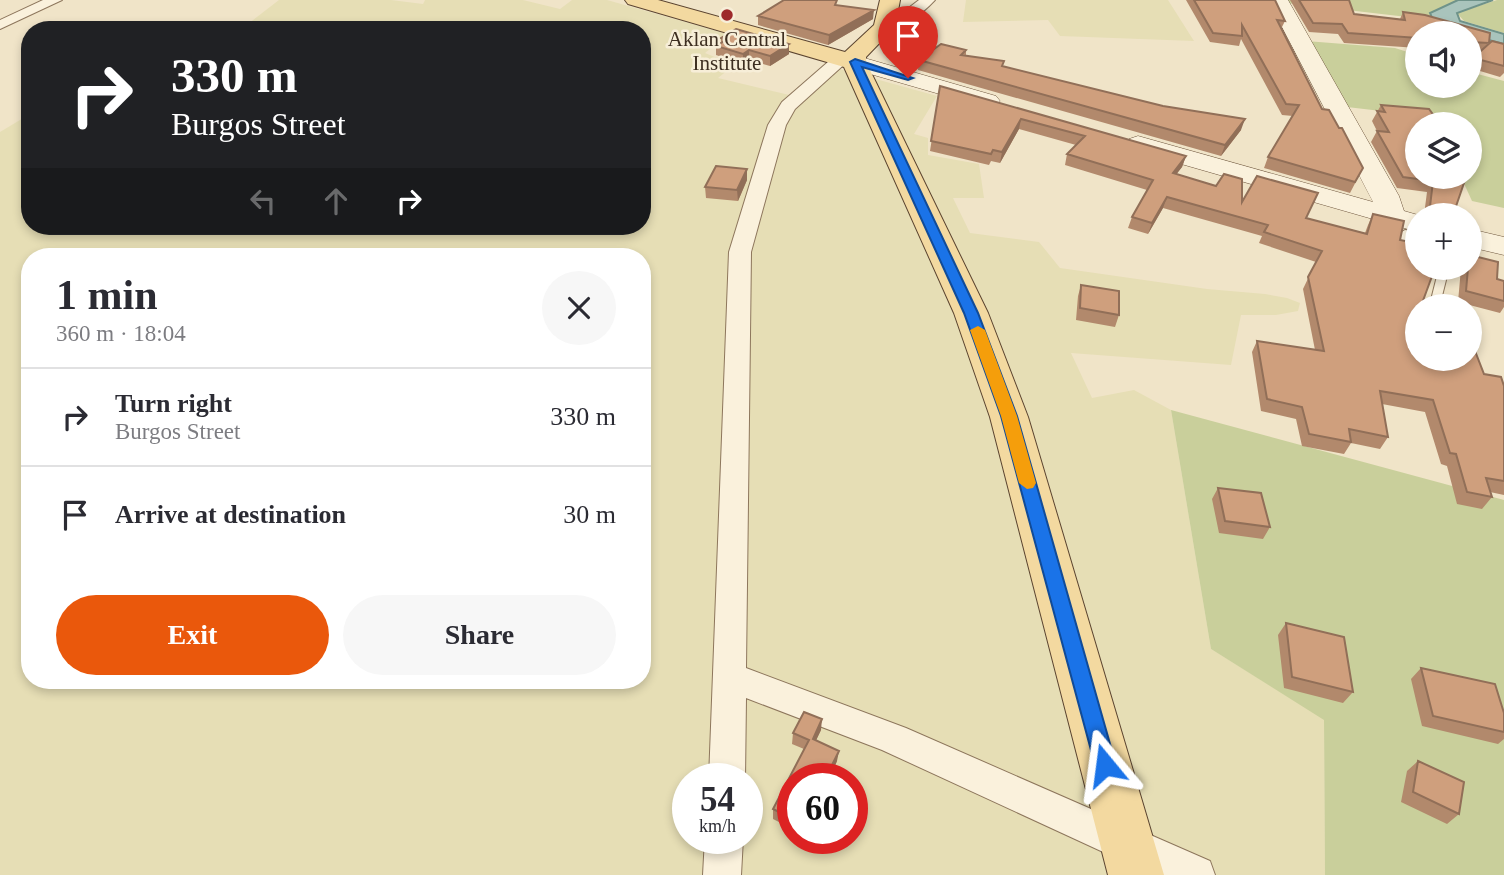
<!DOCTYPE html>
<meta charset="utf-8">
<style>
:root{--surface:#fff;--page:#f7f7f7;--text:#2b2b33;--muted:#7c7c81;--line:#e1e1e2;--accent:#ea580c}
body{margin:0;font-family:Georgia,serif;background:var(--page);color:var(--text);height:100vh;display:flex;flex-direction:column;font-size:26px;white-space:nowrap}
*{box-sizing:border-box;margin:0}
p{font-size:23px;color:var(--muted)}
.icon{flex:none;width:38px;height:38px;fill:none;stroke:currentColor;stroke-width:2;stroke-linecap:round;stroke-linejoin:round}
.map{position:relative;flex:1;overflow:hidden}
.sheet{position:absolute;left:21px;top:248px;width:630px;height:441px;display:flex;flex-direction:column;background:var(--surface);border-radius:28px;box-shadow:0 4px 10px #0003}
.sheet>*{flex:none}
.hud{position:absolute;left:21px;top:21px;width:630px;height:214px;border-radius:28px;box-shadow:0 4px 10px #0003;background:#202124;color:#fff;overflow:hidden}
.buttons{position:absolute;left:1405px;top:21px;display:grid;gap:14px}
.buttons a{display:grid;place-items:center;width:77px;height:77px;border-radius:50%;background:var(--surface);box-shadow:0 4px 10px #0003;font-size:35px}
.speed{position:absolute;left:672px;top:763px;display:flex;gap:14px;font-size:35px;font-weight:700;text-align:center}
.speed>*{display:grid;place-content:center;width:91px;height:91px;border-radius:50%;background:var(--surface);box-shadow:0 4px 10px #0003;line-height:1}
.speed small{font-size:18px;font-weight:400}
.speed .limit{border:10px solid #d22;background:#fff;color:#111}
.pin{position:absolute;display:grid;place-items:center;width:60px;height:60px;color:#fff;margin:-72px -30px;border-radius:50% 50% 50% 0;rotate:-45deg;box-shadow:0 0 7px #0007}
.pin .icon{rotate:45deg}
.me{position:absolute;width:77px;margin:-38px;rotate:344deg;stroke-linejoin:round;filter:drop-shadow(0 0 5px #0008)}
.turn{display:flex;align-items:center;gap:24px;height:147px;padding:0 35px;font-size:32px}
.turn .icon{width:91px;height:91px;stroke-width:2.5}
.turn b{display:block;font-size:49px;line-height:60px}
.lanes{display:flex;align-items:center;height:66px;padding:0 35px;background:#0003;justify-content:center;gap:35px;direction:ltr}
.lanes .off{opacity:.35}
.round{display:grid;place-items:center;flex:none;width:74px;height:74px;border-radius:37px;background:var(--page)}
.summary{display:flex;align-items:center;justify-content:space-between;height:119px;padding:0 35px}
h1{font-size:42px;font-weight:800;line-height:52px}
.primary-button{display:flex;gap:14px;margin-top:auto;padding:14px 35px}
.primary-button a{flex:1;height:80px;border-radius:42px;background:var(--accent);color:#fff;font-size:28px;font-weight:800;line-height:80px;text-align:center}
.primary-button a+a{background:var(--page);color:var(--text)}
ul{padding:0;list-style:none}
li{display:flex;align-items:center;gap:21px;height:98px;padding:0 35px;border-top:2px solid var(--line)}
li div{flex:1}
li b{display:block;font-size:26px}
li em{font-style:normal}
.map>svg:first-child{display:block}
.farmland{fill:#e6deb5;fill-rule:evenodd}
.green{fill:#c9cf9b}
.water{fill:#a9c4bc;stroke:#6f938a;stroke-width:2}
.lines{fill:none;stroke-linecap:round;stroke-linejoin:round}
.lane-casing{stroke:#8d765c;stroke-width:2}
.street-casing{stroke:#8d765c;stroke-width:2}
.secondary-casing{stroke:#6f573f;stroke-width:1}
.primary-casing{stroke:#5b4430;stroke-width:2}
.lane{fill:#faf1dc;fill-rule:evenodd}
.street{fill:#faf1dc;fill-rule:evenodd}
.secondary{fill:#faf1dc;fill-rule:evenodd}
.primary{fill:#f3d9a0;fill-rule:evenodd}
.wall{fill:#b2896c}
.shaded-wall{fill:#916f58}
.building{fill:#cf9f7d;stroke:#916f58;stroke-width:2}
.route{fill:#1a73e8;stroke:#114b97;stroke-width:2}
.slow{fill:#f59e0b}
.poi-dot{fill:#9e2a2b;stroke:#f7eed8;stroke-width:2.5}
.labels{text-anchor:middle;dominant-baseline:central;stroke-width:5;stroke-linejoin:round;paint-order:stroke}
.far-poi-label{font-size:21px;fill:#3d2e20;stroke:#f7eed8}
</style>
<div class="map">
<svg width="1504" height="875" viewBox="0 0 1504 875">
<rect width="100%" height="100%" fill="#f0e4c8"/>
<!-- farmland -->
<path class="farmland" d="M279,0H391L423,4L425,0H523L560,9L572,0H607L728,34L705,53L734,65L718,78L806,99L836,68L937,96L914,134L928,138V155L979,164L984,198H953L970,233L1039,242L1060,268L1207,289L1265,294L1287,298L1300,303L1298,311L1276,315H1241L1231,365L1071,353L1092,398L1134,390L1171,410L1211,649L1324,719L1325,875H0V132L30,114V226H642V30H240ZM30,257H642V681H30ZM688,779H747V838H688ZM793,779H852V838H793Z
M966,0H1168L1194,41L1060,36L1048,20L963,22Z"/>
<!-- green -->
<path class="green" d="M1285,0H1460L1433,20L1287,3Z
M1497,0H1504V33L1464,21L1457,13Z
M1306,41L1395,48L1417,55L1418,86H1470V72L1504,81V208L1472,201L1461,177H1470V124H1436L1432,117L1347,107Z
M1171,410L1504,500V875H1325L1324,720L1211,649Z"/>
<!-- water -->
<path class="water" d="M1458,0H1493L1457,13L1460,21L1504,34V44L1470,35L1433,20L1430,13Z"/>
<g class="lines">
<defs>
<path id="lane" d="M1405,230L1418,232V238L1409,236L1403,251H1397L1395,249L1400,233Z
M1439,268H1449L1440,304L1439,306H1431L1430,304Z"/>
<path id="street" d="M43,0H62L0,29V20Z
M919,0H935C923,13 897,34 879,30L877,27L879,24L902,13Z
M842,53L848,55L850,58L848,61L795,109L786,125L751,252L746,668L906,728L1210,861L1215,875H1153L882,750L746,698L745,779H709L729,252L768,125L782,102L836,55Z
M705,838H743L741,875H703Z"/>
<path id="secondary" d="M1268,0H1288L1399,196L1404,211L1418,215V232L1129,149L1125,144L1129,139L1138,136L1373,202Z
M854,55L996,96L1000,101L996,106L988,108L846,67L843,62L846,57Z
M1470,229L1504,237V255L1470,247Z"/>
<path id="primary" d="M625,0H658L845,52L874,25L880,0H900L895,27L866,57V62L988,313L1028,417L1164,875H1108L990,417L954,313L844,67L628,4Z"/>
</defs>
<!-- lane casing -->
<use href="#lane" class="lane-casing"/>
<!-- street casing -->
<use href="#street" class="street-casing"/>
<!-- secondary casing -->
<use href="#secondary" class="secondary-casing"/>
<!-- primary casing -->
<use href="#primary" class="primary-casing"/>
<!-- lane -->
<use href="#lane" class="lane"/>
<!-- street -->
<use href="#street" class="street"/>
<!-- secondary -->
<use href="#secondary" class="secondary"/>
<!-- primary -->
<use href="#primary" class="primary"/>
</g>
<!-- wall -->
<path class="wall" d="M1186,0H1275L1285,21L1281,29L1322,109L1363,168L1350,193L1264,168L1268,157L1293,116L1282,115L1241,39L1239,46L1210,42Z
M1290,0H1349L1354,14L1400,19L1403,12L1425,15L1490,33L1487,45L1492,41L1504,44V73L1500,77L1470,68V64L1473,58L1479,52H1470V33H1418V48L1344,43L1338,34L1309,32Z
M838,5L873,19L828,45L758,25V16Z
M721,38L789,44V54L770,66L749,60L743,64L716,55V46L721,43Z
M966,50V55L1003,66L1241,130L1221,156L918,70L919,60Z
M940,86L1186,156L1182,167L1176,174L1242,202L1365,233L1368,225L1373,214L1400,240L1409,242L1417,228L1416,320L1484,374L1504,386V495L1490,492L1492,497L1482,509L1457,504L1447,466L1441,464L1425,412L1382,404L1388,437L1380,449L1351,443L1344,454L1302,446L1296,419L1261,411L1252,352L1257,341L1315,350L1303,289L1316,262L1259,243L1262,236L1163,208L1148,234L1128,228L1132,217L1147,190L1065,165L1067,154L1076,145L1019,129L1000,163L991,161L989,165L930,151Z
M1381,105L1464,177L1453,215H1424L1427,192L1397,188L1371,142L1377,131L1372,121Z
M747,169V180L738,201L706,198L705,187Z
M1461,268H1470L1504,281V307L1500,313L1458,302Z
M1081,285L1119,315L1115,327L1076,320L1078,296Z
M1218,488L1270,527L1263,539L1219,533L1212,499Z
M1286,623L1353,692L1343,703L1284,688L1278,635Z
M1421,668L1504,713V739L1498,744L1422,726L1411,679Z
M821,730L816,740L837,761L829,779H793V829L773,819V809L804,749L792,744L793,733Z
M1418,761L1459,814L1447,824L1401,802L1407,771Z"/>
<!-- shaded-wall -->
<path class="shaded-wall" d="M874,10L873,19L828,45L829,35Z
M789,44V54L770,66V56Z
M749,50V60L743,64V54Z
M1021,119L1019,129L1000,163L1002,152Z
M1245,119L1241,130L1221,156L1225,145Z
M1186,156L1182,167L1169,184L1173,173Z
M747,169V180L738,201L737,190Z
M1167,197L1163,208L1148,234L1152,223Z
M822,719L821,730L812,749L813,739Z
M839,751L837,761L829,779H825Z"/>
<!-- building -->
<path class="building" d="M784,0H837L835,5L874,10L829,35L758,16Z
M1194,0H1275L1285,21L1277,20L1322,109L1329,110L1339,128H1342L1363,168L1355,182L1268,157L1299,105L1286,104L1242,25V36L1213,33Z
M1299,0H1349L1354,14L1405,20L1403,12L1425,15L1490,33L1489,43L1470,42V33H1418V38L1348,33L1342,24L1313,23Z
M736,29L789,44L770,56L749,50L743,54L716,46L726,40L721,38Z
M1492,41L1504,44V66L1473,58Z
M941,44L966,50L961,55L1004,61L1002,66L1163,106L1245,119L1225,145L919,60Z
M940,86L1186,156L1173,173L1216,186L1224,174L1242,179V202L1257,176L1318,193L1306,218L1367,234L1373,214L1404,221L1400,240L1410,242L1418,228V268H1435L1421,306H1418L1416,320H1418V359H1470V338L1484,374L1501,377L1504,386V481L1486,478L1492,497L1467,492L1456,454L1450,453L1433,400L1380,391L1388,437L1349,429L1351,442L1309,434L1302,407L1267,399L1257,341L1324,351L1308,277L1322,251L1264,232L1268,225L1167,197L1152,223L1132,217L1153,180L1067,154L1085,136L1021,119L1002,152L993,150L991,154L931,141Z
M1381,105L1429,109L1440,124H1418V177H1464L1465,180L1453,215H1429L1433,181L1403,177L1377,131L1389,132L1377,111L1385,112Z
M716,166L747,169L737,190L705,187Z
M1470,255L1498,262L1497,279L1504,281V301L1466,291L1468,268H1470Z
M1081,285L1119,291V315L1080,308Z
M1218,488L1261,493L1270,527L1225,521Z
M1286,623L1344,637L1353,692L1292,677Z
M1421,668L1495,684L1504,713V732L1433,716Z
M804,712L822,719L813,739L839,751L825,779H793V819L773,809L809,740L793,733Z
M1418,761L1464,782L1459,814L1413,792Z"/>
<!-- route -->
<path class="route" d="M855,59L913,78L908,80L862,67L978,313L1017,416L1116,765L1113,772L1105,775L1098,772L1095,765L1001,416L964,313L850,62Z"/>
<!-- slow -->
<path class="slow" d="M978,326L985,330L1017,416L1036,483L1033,488L1027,489L1019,483L1001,416L970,330Z"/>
<!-- markers -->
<circle class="poi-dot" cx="727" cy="15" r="7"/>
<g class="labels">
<!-- far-poi labels -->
<g class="far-poi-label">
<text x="727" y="39">Aklan Central<tspan x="727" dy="24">Institute</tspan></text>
</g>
</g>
</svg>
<div class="buttons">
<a><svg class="icon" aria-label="sound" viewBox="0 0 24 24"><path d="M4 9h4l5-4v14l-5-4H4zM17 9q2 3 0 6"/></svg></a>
<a><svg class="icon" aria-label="layers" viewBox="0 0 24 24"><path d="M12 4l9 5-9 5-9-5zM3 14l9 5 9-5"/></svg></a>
<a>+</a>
<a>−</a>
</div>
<div class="speed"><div>54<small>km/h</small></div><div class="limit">60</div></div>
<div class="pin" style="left:908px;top:78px;background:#d93025"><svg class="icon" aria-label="arrive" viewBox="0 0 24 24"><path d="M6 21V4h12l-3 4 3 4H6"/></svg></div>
<svg class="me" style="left:1105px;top:765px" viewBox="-20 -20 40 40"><path d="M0-17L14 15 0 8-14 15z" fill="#1a73e8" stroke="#fff" stroke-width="4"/></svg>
<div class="hud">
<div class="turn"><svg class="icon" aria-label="right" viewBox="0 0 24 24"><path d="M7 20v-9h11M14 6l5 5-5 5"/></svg><div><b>330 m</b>Burgos Street</div></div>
<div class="lanes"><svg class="icon off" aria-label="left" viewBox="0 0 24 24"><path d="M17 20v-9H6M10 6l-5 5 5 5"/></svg><svg class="icon off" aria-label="ahead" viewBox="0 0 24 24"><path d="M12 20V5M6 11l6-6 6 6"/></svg><svg class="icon" aria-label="right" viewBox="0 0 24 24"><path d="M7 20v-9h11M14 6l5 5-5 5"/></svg></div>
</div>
<section class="sheet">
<div class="summary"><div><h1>1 min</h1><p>360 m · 18:04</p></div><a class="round"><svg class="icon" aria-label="close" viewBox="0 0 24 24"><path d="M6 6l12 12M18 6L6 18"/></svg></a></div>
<ul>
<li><svg class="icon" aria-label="right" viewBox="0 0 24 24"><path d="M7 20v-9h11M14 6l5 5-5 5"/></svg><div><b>Turn right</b><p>Burgos Street</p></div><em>330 m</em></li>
<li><svg class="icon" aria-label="arrive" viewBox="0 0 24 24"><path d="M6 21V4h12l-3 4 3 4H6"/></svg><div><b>Arrive at destination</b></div><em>30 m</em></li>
</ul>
<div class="primary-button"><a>Exit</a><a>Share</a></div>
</section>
</div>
